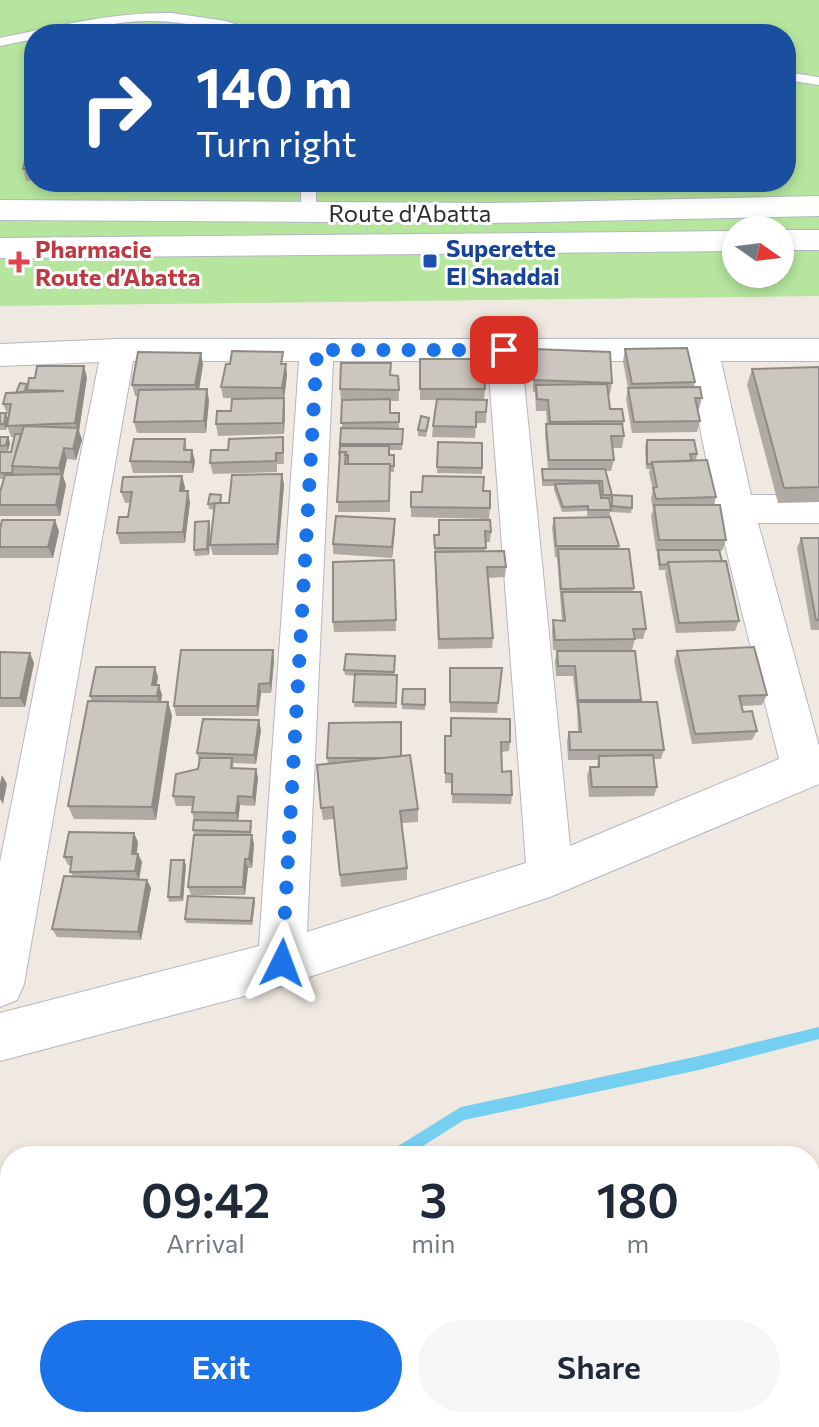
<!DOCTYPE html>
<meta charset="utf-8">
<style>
:root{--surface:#fff;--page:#f6f6f7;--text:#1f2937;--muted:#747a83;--accent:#1a73e8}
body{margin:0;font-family:Commissioner,sans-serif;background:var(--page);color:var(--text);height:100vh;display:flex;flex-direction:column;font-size:30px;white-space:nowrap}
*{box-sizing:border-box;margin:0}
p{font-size:26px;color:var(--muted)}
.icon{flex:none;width:44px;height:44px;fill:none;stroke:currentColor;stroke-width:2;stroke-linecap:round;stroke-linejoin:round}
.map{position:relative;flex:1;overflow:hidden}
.sheet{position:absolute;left:0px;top:1146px;width:820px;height:282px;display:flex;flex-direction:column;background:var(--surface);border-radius:32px 32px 0 0;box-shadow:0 4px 12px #0003}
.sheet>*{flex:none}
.guide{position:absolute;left:24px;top:24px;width:772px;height:168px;border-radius:32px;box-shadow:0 4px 12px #0003;background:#1a4fa0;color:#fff;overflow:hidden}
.needle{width:52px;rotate:104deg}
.fabs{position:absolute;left:722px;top:216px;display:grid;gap:16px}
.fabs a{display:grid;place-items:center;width:72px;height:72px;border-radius:50%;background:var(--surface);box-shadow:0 4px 12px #0003;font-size:40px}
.pin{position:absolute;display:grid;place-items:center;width:68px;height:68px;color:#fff;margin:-34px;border-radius:16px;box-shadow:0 4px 12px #0006}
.me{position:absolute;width:88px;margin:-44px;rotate:3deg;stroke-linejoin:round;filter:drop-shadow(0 0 6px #0008)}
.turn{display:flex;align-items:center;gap:28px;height:168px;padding:0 40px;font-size:36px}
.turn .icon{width:104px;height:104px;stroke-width:2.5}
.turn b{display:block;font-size:56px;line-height:68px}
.eta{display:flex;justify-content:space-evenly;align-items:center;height:136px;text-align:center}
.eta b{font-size:48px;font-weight:600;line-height:56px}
.primary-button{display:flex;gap:16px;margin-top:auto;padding:16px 40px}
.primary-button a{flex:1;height:92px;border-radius:48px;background:var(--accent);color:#fff;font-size:32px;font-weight:600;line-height:92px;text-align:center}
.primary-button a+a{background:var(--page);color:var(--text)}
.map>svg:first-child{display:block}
.green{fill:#b6e59e;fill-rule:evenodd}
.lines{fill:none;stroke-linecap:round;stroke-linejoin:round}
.stream{fill:#75cff0;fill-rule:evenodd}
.service-casing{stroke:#b4b7c1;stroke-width:2}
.minor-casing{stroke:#b4b7c1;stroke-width:2}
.tertiary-casing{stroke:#b4b7c1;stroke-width:2}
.service{fill:#fff;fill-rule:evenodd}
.minor{fill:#fff;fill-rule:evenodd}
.tertiary{fill:#fff;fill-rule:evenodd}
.wall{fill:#afaba4}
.shaded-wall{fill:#8e8b86}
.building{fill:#cbc7bf;stroke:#8e8b86;stroke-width:2}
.route{stroke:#1a73e8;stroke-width:14;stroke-dasharray:0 25.2}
.transit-dot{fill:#1a4fb4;stroke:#fff;stroke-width:3}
.health-dot{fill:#e0444e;stroke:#fff;stroke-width:3}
.labels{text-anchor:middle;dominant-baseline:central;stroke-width:6;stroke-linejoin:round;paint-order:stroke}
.far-street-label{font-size:24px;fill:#2e2e2e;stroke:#fff}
.far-transit-label{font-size:24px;font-weight:bold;fill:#164399;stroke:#fff;text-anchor:start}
.far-health-label{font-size:24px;font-weight:bold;fill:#be3a42;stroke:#fff;text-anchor:start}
</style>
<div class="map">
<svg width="819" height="1427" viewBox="0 0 819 1427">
<rect width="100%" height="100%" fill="#efe9e1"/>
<!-- green -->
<path class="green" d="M0,0H819V296L0,306ZM34,34H786V182H34ZM736,230H780V274H736Z"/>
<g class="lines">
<!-- stream -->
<path class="stream" d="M819,1027V1039L699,1070L464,1120L407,1156H388L390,1151L461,1107L699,1056Z
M10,1352V1367L0,1371V1356Z"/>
<defs>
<path id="service" d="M172,13L226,21L264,34C226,34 191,21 152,21C112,20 74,34 34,34V39L0,46V38C57,26 113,12 172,13Z
M786,72L819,77V85L786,80Z
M300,182H316V214H304L302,211Z"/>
<path id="minor" d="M118,339H819V361H721L751,495H819V523H758L819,746V784L550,897L282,986L0,1061V1013L259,946L299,361H133L24,984L17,1000L0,1007V862L99,362L0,366V344ZM333,361H488L526,863L307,932ZM522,361H687L716,509L779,759L570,846Z"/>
<path id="tertiary" d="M819,196V216L491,223L0,220V200L491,203Z
M779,230H819V250H780Z
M736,231V251L0,258V238Z"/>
</defs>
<!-- service casing -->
<use href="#service" class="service-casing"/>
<!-- minor casing -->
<use href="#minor" class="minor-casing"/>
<!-- tertiary casing -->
<use href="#tertiary" class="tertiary-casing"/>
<!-- service -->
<use href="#service" class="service"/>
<!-- minor -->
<use href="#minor" class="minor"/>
<!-- tertiary -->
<use href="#tertiary" class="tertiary"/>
</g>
<!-- wall -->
<path class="wall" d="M34,145V181H26L23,169Z
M534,349L612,383L610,394H608L610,409L624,421L623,427L624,436L622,448H612L614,460L611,471H605L612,495L610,501H609L610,508L612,495L632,508L631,513L610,512V516H587V511L562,512L554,490V486H542V469H548L545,435L546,424H547L546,411H536L535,392H533Z
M625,349L695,382L694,387L702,398L699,409H698L700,421L697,432L632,433L626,399L628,388L623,361Z
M420,359L485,389L484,400H487L486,423H476L475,438L432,437L433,426L437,400H420Z
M203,364L199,389L209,400L206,433H137L134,422L138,396H135L132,385Z
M284,364L287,375L284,398L285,409L284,434L218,436L216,424L247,399L223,398L221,387Z
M819,367V502L778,503L747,385L752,369Z
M391,375L398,376L399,401H390L391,413H399V429H403L402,450H389V455H394V472H390V512H338L339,455L341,428H342V401H341L340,389Z
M87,377L79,431L82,440L76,460L67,459L63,476L66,485L60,516H0V492L4,479H0V452H11L15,437H11L7,426L6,430H0V413H6L8,418L9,415H8L3,404L16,393L27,384Z
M429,424L426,437L418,436V430Z
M0,437H8L10,443L8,451H0Z
M283,437L284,464H277V472L213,474L210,463L228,450Z
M185,439L187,450L195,461L193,473H133L130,461Z
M647,440L697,454L696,460H692L716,497L714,505L726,540L722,551H720L739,621L735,631L676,633L665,573L666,570H659L657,555L658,551H656L651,516L653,510L651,498L653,490L649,473L650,469H646L645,446Z
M438,442L482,443V474L437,473Z
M282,474L284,485L278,555H213L210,545L215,510L209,509L208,504L221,495L222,503H229Z
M185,487L184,491L190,502L185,543L120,544L117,533L128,517L131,503H125L121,492Z
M483,491L490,508L489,519L411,517V492Z
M554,518L619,546L618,549L634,588L633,592L646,629L643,639H635L632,650H553L552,631L553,620L562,621L557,557H555L552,528Z
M209,521L210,527L209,555L195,556L194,550Z
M0,529L59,531L53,558H0Z
M395,530L392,558L333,554V544Z
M491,532L490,542H485V551L506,567L505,577L488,578L493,638L492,648L438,649L434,535Z
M801,538H819V630H811L797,548Z
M394,560L396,631L334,632L333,622Z
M557,651L641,700V702L664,750L661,759H654L657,787L654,796L589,797L587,776L590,767H597L598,760H568L567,741L569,732H578L577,710L573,676H556L555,661Z
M677,651L767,695L762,705L742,706L743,712L757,731L752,740L692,744L674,661Z
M0,652L34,663L25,707H0Z
M395,656L394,675H397V708L354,707L355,676L345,675L344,670Z
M274,660L271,693H261L258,716H176L174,706Z
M450,668H502L497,713L450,712Z
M158,677L156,685L162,695L161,702H168L172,716L156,820L74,819L68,806L92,702L90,696Z
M403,689H425V710L402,709Z
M451,718L510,742L509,751L501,752L502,772L512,795L511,804L452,803V783H445V736H451Z
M261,730L256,764L233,763L234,768L256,769L258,778L255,806L240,805L238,820L252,825L251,835L254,844L252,868H248L245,895H191L188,887L194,835L193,830L194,820L192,812L193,806H176L173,796L198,769L199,761L197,753Z
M401,756L418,809V822L401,823L407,868V880L341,887L334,819L323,820L321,808L328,764L327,758Z
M138,842L136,854H138L142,862L139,879L147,880L151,888L141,940L57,937L52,929L73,876L70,872L71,865H68L64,857Z
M186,865L183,901L169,902L168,897Z
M254,898L255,902L252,925L186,923L185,919Z"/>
<!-- shaded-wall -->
<path class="shaded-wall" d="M201,353L203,364L198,397L195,385Z
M286,364L287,375L284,400L282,388Z
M84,366L87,377L79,431L82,440L76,460L73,449L78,431L75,423Z
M207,389L209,400L206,433L204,421Z
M284,398L285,409L284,434L283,423Z
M6,413L8,419L6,430L4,424Z
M8,437L10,443L8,451L6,445Z
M64,448L67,459L63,476L66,485L60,516L56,505L62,477L59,468Z
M192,450L195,461L193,473L191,462Z
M282,474L284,485L278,555L277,544Z
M182,476L185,487L183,502L180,491Z
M188,491L190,502L185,543L183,532Z
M395,519V530L392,558V547Z
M55,520L59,531L53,558L48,547Z
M209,521L210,527L209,555L207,549Z
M273,650L274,660L271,693L270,683Z
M30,653L34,663L25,707L20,698Z
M155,667L158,677L155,695L152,685Z
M259,684L261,693L258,716L257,706Z
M159,685L162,695L160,706L157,696Z
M168,702L172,716L156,820L152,807Z
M259,720L261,730L256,764L254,755Z
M256,769L258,778L255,806L253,797Z
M2,775L7,784L3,804L0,799V783Z
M238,796L240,805L238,822L236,813Z
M134,833L138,842L136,862L132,854Z
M252,835L254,844L252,868L249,859Z
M138,854L142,862L139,880L135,871Z
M245,859L248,868L245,895L243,887Z
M184,860L186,865L183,901L181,897Z
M147,880L151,888L141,940L138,932Z
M254,898L255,902L252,925L251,921Z"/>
<!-- building -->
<path class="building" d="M29,145H34V169H23Z
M687,348L695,382L632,384L625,349Z
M534,349L610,352L612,383L534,380Z
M232,351L283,352L281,364H286L282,388L221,387L226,364H230Z
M138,352L201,353L195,385H132Z
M420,359H484L485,389H420Z
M341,363H391L390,375L398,376L399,390L340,389Z
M37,366H84L75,423L7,426L11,404H3L6,393L64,391L27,390L29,378H35Z
M819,367V487L784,488L752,369Z
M20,383L27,384L24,392L16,393Z
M607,384L610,409H622L624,421L550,422L548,400L537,399L536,385Z
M700,387L702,398H695L700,421L634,422L628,388Z
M207,389L204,421L134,422L139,390Z
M284,398L283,423L216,424L217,411H231L232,399Z
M390,399V413H399V422L341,423L342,400Z
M437,399L487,400L486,412H476V427L433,426Z
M0,413H6L4,424H0Z
M421,416L429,418L426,431L418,430Z
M546,424H622L624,436H611L614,460H549Z
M24,426L78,428L73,449L64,448L59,468L12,466Z
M341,428L403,429L402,444H340Z
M15,434H21L12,466H13L12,473H0V452H11Z
M0,437H8L6,445L0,446Z
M283,437V453H276V461L210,463L211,450H228L229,439Z
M134,439H185L184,450H192L191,462L130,461Z
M647,440H694L697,454H690L692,461L652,462V464H647Z
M438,442L482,443V468L437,467Z
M340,446H389V455H394V466H390V464H348V455H345L346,452H340L339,455Z
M340,452H346L345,464H390L389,501L337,502Z
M707,460L716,497L656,499L653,488L657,487L652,462Z
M542,469H605L612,495H603L602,481L543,480Z
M62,474L56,505H0V492L5,475Z
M282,474L277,544L210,545L215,503H229L232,475Z
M182,476L180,491H188L183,532L117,533L119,517H128L132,492H121L123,477Z
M423,476L484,477L483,491H490V508L411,507V492H422Z
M599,483L601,498H609L611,510H588V506L563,507L555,484Z
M210,494L221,495L220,503L208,504Z
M612,495L632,496V508L612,506Z
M654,505H720L726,540H659Z
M336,516L395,519L392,547L333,544Z
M610,517L619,546H556L554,518Z
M2,520H55L48,547H0V529Z
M439,520H490L491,532L485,531L486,548H435L434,535H439Z
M209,521L207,549L194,550L195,522Z
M801,538H819V620H816Z
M558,549H629L634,588L561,589Z
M658,550H719L722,561L668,562V564L660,565Z
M504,551L506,567H487L493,638L439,639L435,552Z
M394,560L396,620L333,622V562Z
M726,561L739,621L679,623L668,562Z
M562,592H641L646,629H633L635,639L555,640L553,620L565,621Z
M754,647L767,695L739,696L743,712L752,711L757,731L695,734L677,651Z
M181,650H273L270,683L259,684L257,706H174Z
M557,651H635L641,700H578L575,666H558Z
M0,652L30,653L20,698H0Z
M346,654L395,656L394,672L344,670Z
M96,667H155L152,685H159L157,696H90Z
M450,668H502L498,703L450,702Z
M355,674L397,675L396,703L353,702Z
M403,689H425V705L402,704Z
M88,701L168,702L152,807L68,806Z
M578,702H657L664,750H570L569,732H581Z
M451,718L510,719V742H501L502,772L511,771L512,795L452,794V774L445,773V736H451Z
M203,719L259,720L254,755L197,753Z
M401,722V756L383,758H327L329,723Z
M410,755L418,809L400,811L407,868L340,875L333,807L321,808L317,765Z
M653,755L657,787H592L590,767H599V756Z
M200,758H232L231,768L256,769L253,797L238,796L236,813L192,812L194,797L173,796L176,774L198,769Z
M194,820L251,821L250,832L193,830Z
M69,832L134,833L132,854H138L135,871L70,872L72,857H64Z
M194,835H252L249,859H245L243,887H188Z
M171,860H184L181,897H168Z
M64,876L147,880L138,932L52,929Z
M188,896L254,898L251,921L185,919Z"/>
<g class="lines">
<!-- route -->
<path class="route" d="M282,963L317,350H504"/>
</g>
<!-- markers -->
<rect class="transit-dot" x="422" y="253" width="16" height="16" rx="4"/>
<path class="health-dot" d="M15 250h8v8h8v8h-8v8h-8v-8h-8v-8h8z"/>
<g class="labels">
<!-- far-street labels -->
<g class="far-street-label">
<text x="410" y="212">Route d'Abatta</text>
</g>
<!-- far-transit labels -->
<g class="far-transit-label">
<text x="446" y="247">Superette<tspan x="446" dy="28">El Shaddai</tspan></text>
</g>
<!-- far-health labels -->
<g class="far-health-label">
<text x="35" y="248">Pharmacie<tspan x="35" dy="28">Route d’Abatta</tspan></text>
</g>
</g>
</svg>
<div class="fabs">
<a><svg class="needle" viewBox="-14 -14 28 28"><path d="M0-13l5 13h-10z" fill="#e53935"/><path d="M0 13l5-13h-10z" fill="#747a83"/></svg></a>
</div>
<div class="pin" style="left:504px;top:350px;background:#d93025"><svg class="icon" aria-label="arrive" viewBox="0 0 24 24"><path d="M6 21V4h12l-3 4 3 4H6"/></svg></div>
<svg class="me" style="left:282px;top:963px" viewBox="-20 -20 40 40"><path d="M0-17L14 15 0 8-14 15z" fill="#1a73e8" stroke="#fff" stroke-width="4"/></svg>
<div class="guide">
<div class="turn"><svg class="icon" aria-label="right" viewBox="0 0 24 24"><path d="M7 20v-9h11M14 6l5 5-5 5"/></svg><div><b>140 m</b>Turn right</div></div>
</div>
<section class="sheet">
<div class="eta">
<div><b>09:42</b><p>Arrival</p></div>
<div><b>3</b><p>min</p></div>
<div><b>180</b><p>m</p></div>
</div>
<div class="primary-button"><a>Exit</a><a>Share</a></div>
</section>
</div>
